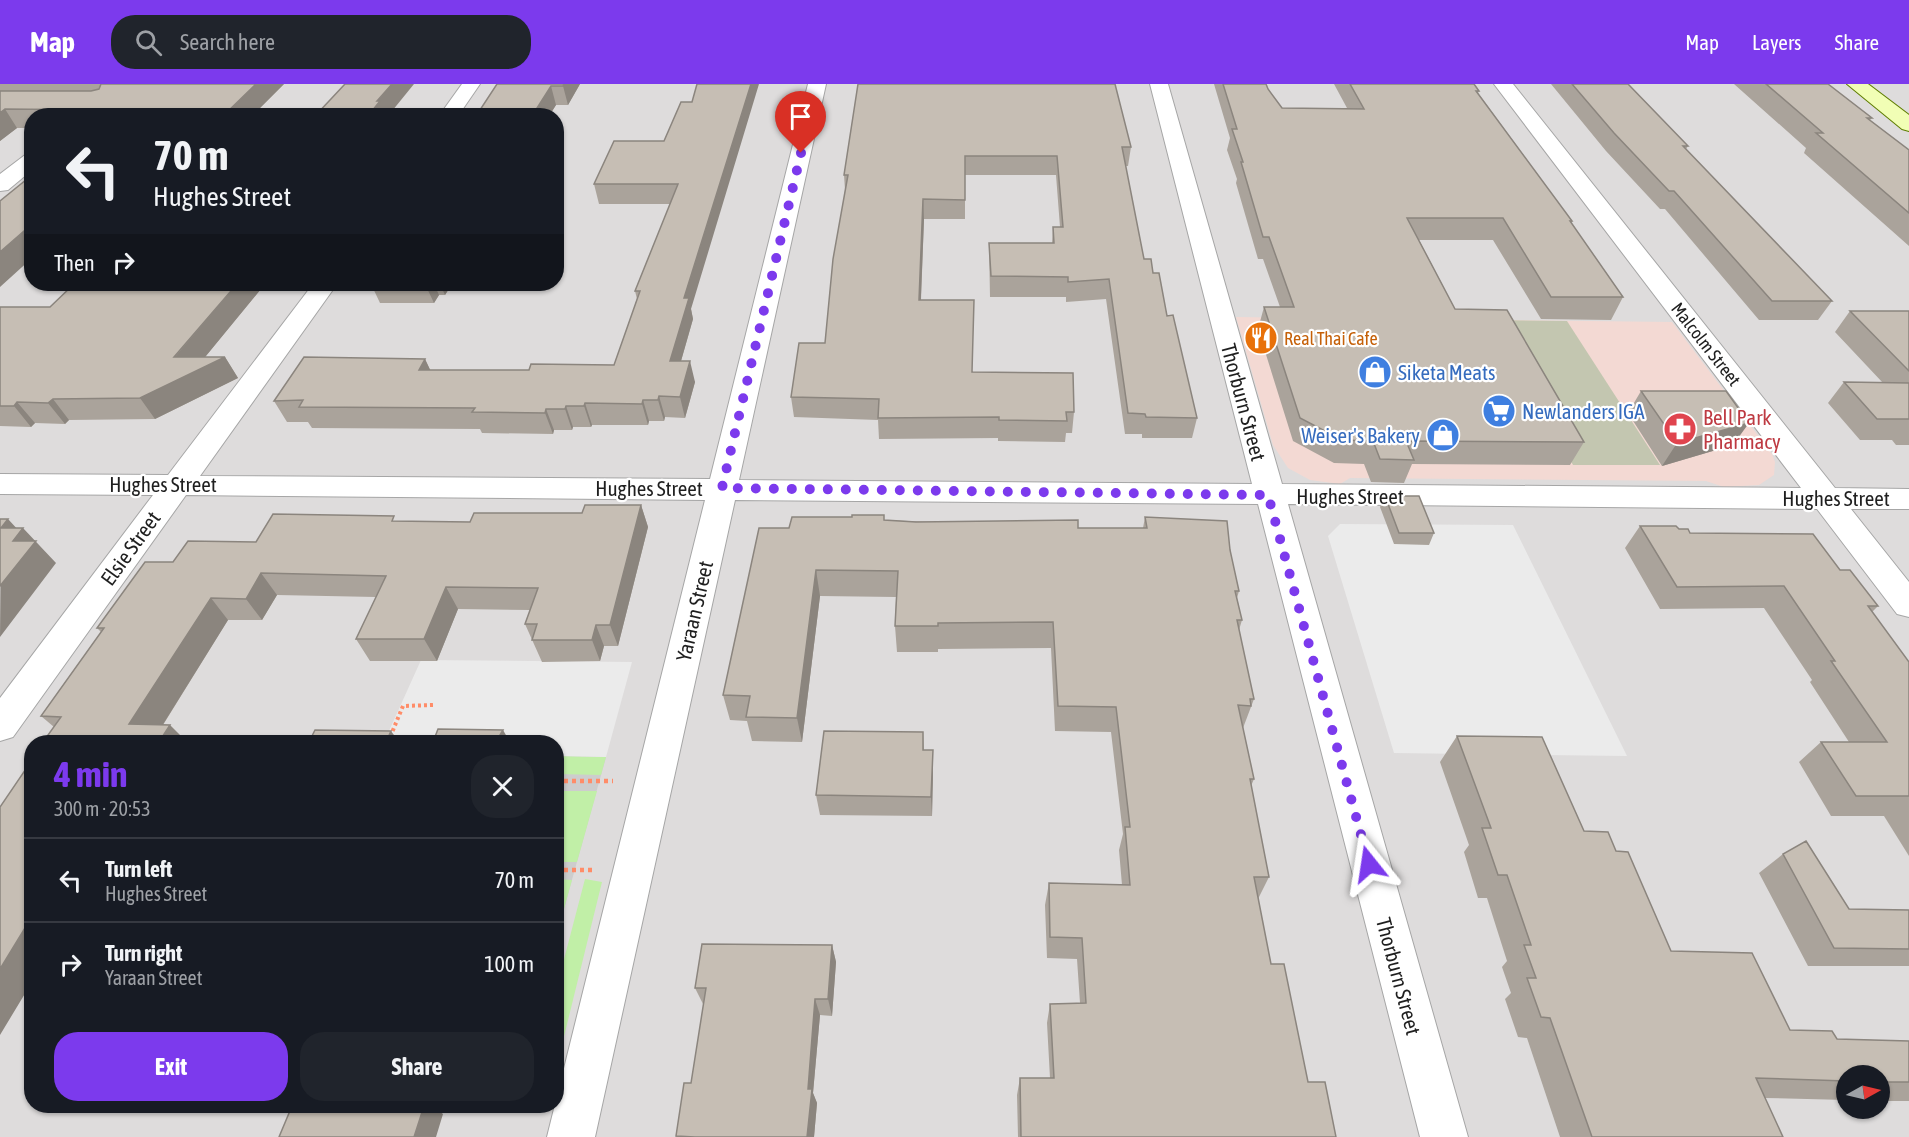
<!DOCTYPE html>
<meta charset="utf-8">
<style>
:root{--surface:#171b24;--page:#20242c;--text:#f1f3f6;--muted:#9ea1a6;--line:#363941;--accent:#7c3aed}
body{margin:0;font-family:"Asap Condensed",sans-serif;background:var(--page);color:var(--text);height:100vh;display:flex;flex-direction:column;font-size:22px;white-space:nowrap}
*{box-sizing:border-box;margin:0}
p{font-size:20px;color:var(--muted)}
.icon{flex:none;width:33px;height:33px;fill:none;stroke:currentColor;stroke-width:2;stroke-linecap:round;stroke-linejoin:round}
.map{position:relative;flex:1;overflow:hidden}
.side{position:absolute;left:24px;top:651px;width:540px;height:378px;display:flex;flex-direction:column;background:var(--surface);border-radius:24px;box-shadow:0 2px 4px #0004}
.side>*{flex:none}
.guide{position:absolute;left:24px;top:24px;width:540px;height:183px;border-radius:24px;box-shadow:0 2px 4px #0004;background:#171b24;color:var(--text);overflow:hidden}
.needle{width:39px;rotate:82deg}
.tools{position:absolute;left:1836px;top:981px;display:grid;gap:12px}
.tools a{display:grid;place-items:center;width:54px;height:54px;border-radius:50%;background:var(--surface);box-shadow:0 2px 4px #0004;font-size:30px}
.pin{position:absolute;display:grid;place-items:center;width:51px;height:51px;color:#fff;margin:-62px -26px;border-radius:50% 50% 50% 0;rotate:-45deg;box-shadow:0 0 6px #0007}
.pin .icon{rotate:45deg}
.me{position:absolute;width:66px;margin:-33px;rotate:345deg;stroke-linejoin:round;filter:drop-shadow(0 0 4px #0008)}
.turn{display:flex;align-items:center;gap:21px;height:126px;padding:0 30px;font-size:27px}
.turn .icon{width:78px;height:78px;stroke-width:2.5}
.turn b{display:block;font-size:42px;line-height:51px}
.then{display:flex;align-items:center;height:57px;padding:0 30px;background:#0003;gap:12px;font-size:22px}
.round{display:grid;place-items:center;flex:none;width:63px;height:63px;border-radius:24px;background:var(--page)}
.overview{display:flex;align-items:center;justify-content:space-between;height:102px;padding:0 30px}
h1{font-size:36px;font-weight:700;line-height:45px;color:var(--accent)}
.primary-button{display:flex;gap:12px;margin-top:auto;padding:12px 30px}
.primary-button a{flex:1;height:69px;border-radius:24px;background:var(--accent);color:#fff;font-size:24px;font-weight:700;line-height:69px;text-align:center}
.primary-button a+a{background:var(--page);color:var(--text)}
ul{padding:0;list-style:none}
li{display:flex;align-items:center;gap:18px;height:84px;padding:0 30px;border-top:2px solid var(--line)}
li div{flex:1}
li b{display:block;font-size:22px}
li em{font-style:normal}
header{display:flex;align-items:center;gap:36px;box-sizing:border-box;height:84px;padding:0 30px;background:var(--accent);color:#fff}
header strong{font-size:28px}
nav{display:flex;gap:33px;margin-inline-start:auto;font-size:21px}
.search{width:420px;height:54px;background:var(--page);display:flex;align-items:center;gap:15px;box-sizing:border-box;padding:0 21px;border-radius:24px;color:var(--muted);font-size:22px}
.map>svg:first-child{display:block}
.residential{fill:#dedcdc;fill-rule:evenodd}
.commercial{fill:#f3d9d3}
.religious{fill:#cdcdcd}
.construction{fill:#c3c6b0}
.grass{fill:#c1efa7}
.parking{fill:#ebebeb}
.lines{fill:none;stroke-linecap:round;stroke-linejoin:round}
.street-casing{stroke:#a6a6a6;stroke-width:2}
.secondary-casing{stroke:#5e7d00;stroke-width:2}
.path-far1{stroke:#ff8c68;stroke-width:4;stroke-dasharray:3 3;stroke-linecap:butt}
.path{stroke:#ff8c68;stroke-width:4.5;stroke-dasharray:4 4;stroke-linecap:butt}
.street{fill:#fff;fill-rule:evenodd}
.secondary{fill:#f1feb5;fill-rule:evenodd}
.wall{fill:#aaa39b}
.shaded-wall{fill:#8b857e}
.building{fill:#c6beb4;stroke:#8b857e;stroke-width:1.5}
.route{stroke:#7c3aed;stroke-width:10;stroke-dasharray:0 18}
.labels{text-anchor:middle;dominant-baseline:central;stroke-width:4.5;stroke-linejoin:round;paint-order:stroke}
.far-food-label{font-size:18px;fill:#c56008;stroke:#fff;text-anchor:start}
.far-street-label{font-size:18px;fill:#1f1f1f;stroke:#fff}
.shop-label{font-size:21px;fill:#366cbe;stroke:#fff;text-anchor:start}
.street-label{font-size:21px;fill:#1f1f1f;stroke:#fff}
.health-label{font-size:21px;fill:#be3a42;stroke:#fff;text-anchor:start}
</style>
<header>
<strong>Map</strong>
<div class="search"><svg class="icon" aria-label="search" viewBox="0 0 24 24"><circle cx="10" cy="10" r="6"/><path d="M15 15l6 6"/></svg>Search here</div>
<nav><a>Map</a><a>Layers</a><a>Share</a></nav>
</header>
<div class="map">
<svg width="1909" height="1053" viewBox="0 0 1909 1053">
<rect width="100%" height="100%" fill="#f1efe5"/>
<!-- residential -->
<path class="residential" d="M0,0H1909V1053H0ZM32,32H556V200H32ZM32,658H556V1022H32ZM1846,992H1880V1024H1846Z"/>
<!-- commercial -->
<path class="commercial" d="M1236,233L1672,238L1772,370L1775,378L1774,391L1759,401L1724,403L1706,397L1350,394L1340,400L1310,396L1288,384L1273,361Z"/>
<!-- religious -->
<path class="religious" d="M557,672L606,673L557,850Z"/>
<!-- construction -->
<path class="construction" d="M1491,236L1567,237L1660,381H1573Z"/>
<!-- grass -->
<path class="grass" d="M557,672L606,673L601,691L557,690Z
M557,707H597L577,778H557Z
M557,795L572,796L557,850L556,795Z
M585,795L602,798L557,981V902Z"/>
<!-- parking -->
<path class="parking" d="M1340,440L1513,441L1627,672L1394,669L1328,452Z
M421,576L632,578L606,673L557,672L556,658H384Z"/>
<g class="lines">
<defs>
<path id="street" d="M462,0H480L458,32H439Z
M808,0H826L739,396L1252,400L1150,0H1168L1282,400L1801,404L1494,0H1513L1835,404L1909,405V425H1851L1909,498V533L1897,530L1817,425L1288,420L1468,1053H1420L1258,420L735,416L595,1053H547L705,416L186,411L13,653L0,657V614L153,411L0,410V390L168,391L313,200H337L200,392L710,395Z
M32,69V86L8,106L0,107V90L25,71Z"/>
<path id="secondary" d="M1847,0H1868L1909,31V47L1902,45Z"/>
</defs>
<!-- street casing -->
<use href="#street" class="street-casing"/>
<!-- secondary casing -->
<use href="#secondary" class="secondary-casing"/>
<!-- path-far1 -->
<path class="path-far1" d="M388,658L403,622L433,621"/>
<!-- path -->
<path class="path" d="M556,697H613
M556,786H592"/>
<!-- street -->
<use href="#street" class="street"/>
<!-- secondary -->
<use href="#secondary" class="secondary"/>
</g>
<!-- wall -->
<path class="wall" d="M0,0H284L252,32H32V44H17L0,57Z
M497,0H580L568,21H556L549,32H476Z
M858,0L1131,63L1128,82H1125L1144,175L1153,189L1197,334L1192,354H1142V350H1125L1106,215L1066,218V213H990L989,159H1052L1053,143H1060L1056,91H965V135H924L921,216L973,288L1074,328L1072,349H1066L1065,358L998,357V354L879,355L878,336L794,333L791,313L825,259L845,106L844,91Z
M1214,0H1266L1268,5L1282,24H1347L1334,0H1474L1479,7L1478,9L1572,137L1571,139L1623,213L1611,236L1541,235L1493,156H1419L1455,225L1584,358L1570,381L1412,380L1404,399L1371,398L1364,380L1334,379L1293,357L1258,245L1264,223H1280L1263,175H1258L1236,99L1237,95L1227,66L1230,54Z
M1551,0H1628L1688,62L1686,65L1832,217L1818,236H1759L1665,125H1660L1606,67Z
M1734,0H1828L1872,34L1870,36L1909,66V162L1804,69L1806,64Z
M681,18L691,225L693,235L681,277L695,298L685,334L665,333L664,337H649L648,341H592L591,343H573L572,346H554L553,350L482,349L480,345L312,344L308,338H287L274,317L425,275L430,286H529L614,281L637,215L635,207L670,120H599L594,100L664,57Z
M74,200H265L205,273H225L238,294L155,335L69,336L65,340L35,339L31,343L0,342V223H50Z
M371,200H452L445,211H439L434,219H380Z
M1850,227H1909V361H1896L1892,356H1860L1828,319L1844,298L1883,299L1835,248Z
M1641,307L1733,361L1662,382L1628,329Z
M1385,412L1434,449L1429,461L1394,460L1380,423Z
M641,421L648,443L618,562H604L600,577L542,578L525,540L530,526L458,525L437,577H370L356,555L376,513L277,511L262,536H228L163,641L54,643L41,632L101,548L97,544L173,478L256,458L397,437L470,438L582,429Z
M1145,433L1230,466L1239,507L1237,514L1242,536L1239,546L1254,615L1243,644L1254,695L1251,702L1269,793L1258,815L1271,880L1308,998L1336,1053H1018L1017,1011L1020,994H1050L1047,939L1050,920L1080,919L1077,875L1047,874L1045,821L1049,799L1122,801L1119,766L1123,750L1111,648L1055,647L1051,564L938,565V568H897L895,542L896,513L820,512L802,658L752,657L747,637L730,636L723,611L789,444L884,436L1078,444H1143Z
M1640,442L1679,445L1690,449L1840,486L1878,522L1872,528L1909,578V772L1884,732H1831L1799,678L1821,658H1849L1810,598L1812,596L1764,524L1660,525L1625,464Z
M923,648L924,666L933,686L932,732L820,731L816,711Z
M1457,652L1584,747L1616,767L1671,867L1790,946L1837,955L1909,957V1017H1880V992H1846V1016L1765,1014L1783,1053H1560L1527,954L1518,953L1505,915L1511,909L1502,883L1507,877L1487,814H1478L1464,768L1469,761L1440,678Z
M1783,770L1849,825L1909,826V882H1808L1759,789Z
M832,861L836,878L832,932L820,931L813,1009L817,1019L814,1053H676V1052L691,999L704,920H703L695,904Z"/>
<!-- shaded-wall -->
<path class="shaded-wall" d="M256,0H284L252,32H223Z
M392,0H414L388,32H368L377,17Z
M564,0H580L568,21L563,2Z
M751,0H759L691,225L693,235L675,298L670,277L684,214Z
M551,2L556,21L549,32H532Z
M5,25L17,44L0,57V29Z
M556,84H557L563,104L556,115Z
M923,115L924,135L920,236L919,216Z
M32,140V174L0,203V168Z
M237,200H265L192,289L225,273L238,294L155,335L140,314Z
M425,200H434L439,211L434,219Z
M440,200H452L445,211Z
M425,275L435,296L419,286Z
M690,277L695,298L685,334L680,313Z
M659,312L665,333L664,337L658,316Z
M53,315L69,336L65,340L48,319Z
M643,316L649,337L648,341L642,320Z
M17,318L35,339L31,343L14,322Z
M585,319L592,341L591,343L584,322Z
M566,322L573,343L572,346L565,325Z
M546,325L554,346L553,350L545,329Z
M1749,339L1733,361L1662,382L1677,359Z
M641,421L648,443L618,562L610,541Z
M8,435L20,448L23,444L56,479L0,553L1,444Z
M816,486L820,512L802,658L797,634Z
M261,489L277,511L262,536L246,515Z
M446,503L458,525L437,577L424,555Z
M211,514L228,536L152,658L129,640Z
M596,541L604,562L600,577L592,556Z
M170,641L187,658H159Z
M503,646L510,658H496Z
M391,647L399,658H386Z
M933,666V686L932,732L931,713Z
M28,839L32,841V898L0,951V885Z
M832,861L836,878L832,932L828,915Z
M815,915L820,931L813,1009L817,1019L814,1053H807L808,1005Z
M424,1022H432L443,1030L436,1053H414Z"/>
<!-- building -->
<path class="building" d="M101,0H256L223,32H99L106,26L5,25L0,29V7H91L99,5Z
M345,0H392L377,17H380L368,32H315Z
M497,0H564L563,2H551L532,32H476Z
M697,0H751L684,214H689L670,277H690L680,313L659,312L658,316H643L642,320L585,319L584,322H566L565,325H546L545,329L472,328L475,324L299,323L303,316L274,317L304,273L425,275L419,286H529L531,280L614,281L640,207H635L678,100H594L614,57H664L681,18H692Z
M858,0H1115L1131,63H1122L1144,175H1151L1153,189H1159L1167,232L1173,231L1197,334L1146,333L1145,330L1128,329L1109,195L1068,198V193L991,192L989,159H1054L1053,143H1063L1057,72H965V116L923,115L919,216H974L972,288L1073,289L1074,328H1066L1067,337L999,336V333L878,334L879,315L791,313L799,259H825L833,175L848,91H844Z
M1223,0H1266L1268,5L1282,24L1364,25L1350,0H1474L1479,7H1476L1572,137H1570L1623,213H1551L1503,134H1407L1455,225L1507,226L1584,358L1406,357L1414,376L1380,375L1373,357L1342,356L1300,334L1264,223H1294L1269,153H1263L1241,78H1243L1232,45H1237Z
M1572,0H1628L1688,62H1683L1832,217H1772L1674,107H1669L1614,49Z
M1766,0H1828L1872,34H1867L1909,66V129L1816,49H1823Z
M32,91V140L0,168V117Z
M74,200H237L174,273H225L140,314L53,315L48,319L17,318L14,322H0V223H50Z
M1850,227H1909V287Z
M1844,298L1909,299V335H1877Z
M1641,307H1726L1749,339L1677,359Z
M1385,412H1419L1434,449H1399Z
M585,421H641L610,541H596L592,556H532L537,540H525L538,504L446,503L424,555H356L386,492L261,489L246,515L211,514L129,640L170,641L159,658H43L61,633L41,632L104,544H97L145,478H173L188,457L256,458L273,430L394,432L392,437L470,438L474,429H582Z
M852,431H884V436L916,438L1078,436V444H1147L1145,433L1227,437L1230,466L1239,507H1235L1242,536H1237L1254,615H1250L1251,622L1238,621L1254,695H1250L1269,793H1254L1271,880H1284L1308,998H1325L1336,1053H1021L1020,994H1054L1050,920L1086,919L1082,854L1050,853L1049,799L1130,801L1125,743H1130L1116,623L1058,622L1053,538L938,539V542H895L898,487L816,486L797,634L746,633L750,612L723,611L759,444H789L792,433H852Z
M0,435H8L1,444H23L13,457H36L0,502Z
M1640,442H1676L1679,445H1688L1690,449L1813,450L1840,486H1850L1878,522H1868L1909,578V712H1856L1821,658H1887L1831,577H1835L1784,502L1677,503Z
M438,645L503,646L496,658H433Z
M315,646L391,647L386,658H309Z
M824,647L923,648V666H933L931,713L816,711Z
M1457,652L1542,653L1584,747L1608,748L1616,767L1628,768L1671,867L1752,869L1790,946L1832,947L1837,955L1909,957V998H1880V992H1846V997L1756,994L1783,1053H1592L1550,934L1541,933L1527,894H1536L1524,861H1531L1507,791H1498L1482,744H1491Z
M32,676V839H28L0,885V723Z
M1806,757L1849,825L1909,826V865L1834,864L1783,770Z
M702,860L832,861L828,915H815L808,1005H812L807,1053H695L676,1052L684,999H691L706,904H695Z
M292,1022H424L414,1053H279Z"/>
<g class="lines">
<!-- route -->
<path class="route" d="M801,69L722,404L1268,411L1369,780"/>
</g>
<!-- icons -->
<defs>
<symbol id="restaurant-disc" viewBox="-11 -11 22 22"><circle r="9.5" fill="#e8710a" stroke="#fff"/><path d="M-5-6h1v4h1v-4h1v4h1v-4h1v5L-1.5 .5V6h-2V.5L-5-1ZM5-6V6H3V1.5H1.5Q1.5-4 5-6Z" fill="#fff"/></symbol>
<symbol id="shop-disc" viewBox="-11 -11 22 22"><circle r="9.5" fill="#3f7fe0" stroke="#fff"/><path d="M-5-2.5h2.3a2.7 3.5 0 0 1 5.4 0H5L5.5 6h-11ZM-1.5-2.5h3a1.5 2.3 0 0 0-3 0Z" fill="#fff"/></symbol>
<symbol id="supermarket-disc" viewBox="-11 -11 22 22"><circle r="9.5" fill="#3f7fe0" stroke="#fff"/><path d="M-6-5.5h2.5l.6 2H6L4.5 2H-2.5L-4.4-4H-6ZM-1.5 3.2a1.3 1.3 0 1 0 .1 0ZM3 3.2a1.3 1.3 0 1 0 .1 0Z" fill="#fff"/></symbol>
<symbol id="pharmacy-disc" viewBox="-11 -11 22 22"><circle r="9.5" fill="#e0444e" stroke="#fff"/><path d="M-2-6h4v4h4v4h-4v4h-4v-4h-4v-4h4Z" fill="#fff"/></symbol>
</defs>
<g fill-rule="evenodd">
<use href="#restaurant-disc" x="1242" y="235" width="38" height="38"/>
<use href="#shop-disc" x="1356" y="269" width="38" height="38"/>
<use href="#supermarket-disc" x="1480" y="308" width="38" height="38"/>
<use href="#pharmacy-disc" x="1661" y="326" width="38" height="38"/>
<use href="#shop-disc" x="1424" y="332" width="38" height="38"/>
</g>
<g class="labels">
<!-- far-food labels -->
<g class="far-food-label">
<text x="1284" y="254">Real Thai Cafe</text>
</g>
<!-- far-street labels -->
<g class="far-street-label">
<text transform="translate(1706 260) rotate(52)">Malcolm Street</text>
</g>
<!-- shop labels -->
<g class="shop-label">
<text x="1398" y="288">Siketa Meats</text>
<text x="1522" y="327">Newlanders IGA</text>
<text x="1420" y="351" text-anchor="end">Weiser's Bakery</text>
</g>
<!-- street labels -->
<g class="street-label">
<text transform="translate(1244 318) rotate(75)">Thorburn Street</text>
<text x="163" y="400">Hughes Street</text>
<text x="649" y="404">Hughes Street</text>
<text x="1350" y="412">Hughes Street</text>
<text x="1836" y="414">Hughes Street</text>
<text transform="translate(130 464) rotate(-54)">Elsie Street</text>
<text transform="translate(694 527) rotate(-77)">Yaraan Street</text>
<text transform="translate(1399 892) rotate(75)">Thorburn Street</text>
</g>
<!-- health labels -->
<g class="health-label">
<text x="1703" y="333">Bell Park<tspan x="1703" dy="24">Pharmacy</tspan></text>
</g>
</g>
</svg>
<div class="tools">
<a><svg class="needle" viewBox="-14 -14 28 28"><path d="M0-13l5 13h-10z" fill="#e53935"/><path d="M0 13l5-13h-10z" fill="#9ea1a6"/></svg></a>
</div>
<div class="pin" style="left:801px;top:69px;background:#d93025"><svg class="icon" aria-label="arrive" viewBox="0 0 24 24"><path d="M6 21V4h12l-3 4 3 4H6"/></svg></div>
<svg class="me" style="left:1369px;top:780px" viewBox="-20 -20 40 40"><path d="M0-17L14 15 0 8-14 15z" fill="#7c3aed" stroke="#fff" stroke-width="4"/></svg>
<div class="guide">
<div class="turn"><svg class="icon" aria-label="left" viewBox="0 0 24 24"><path d="M17 20v-9H6M10 6l-5 5 5 5"/></svg><div><b>70 m</b>Hughes Street</div></div>
<div class="then">Then<svg class="icon" aria-label="right" viewBox="0 0 24 24"><path d="M7 20v-9h11M14 6l5 5-5 5"/></svg></div>
</div>
<section class="side">
<div class="overview"><div><h1>4 min</h1><p>300 m · 20:53</p></div><a class="round"><svg class="icon" aria-label="close" viewBox="0 0 24 24"><path d="M6 6l12 12M18 6L6 18"/></svg></a></div>
<ul>
<li><svg class="icon" aria-label="left" viewBox="0 0 24 24"><path d="M17 20v-9H6M10 6l-5 5 5 5"/></svg><div><b>Turn left</b><p>Hughes Street</p></div><em>70 m</em></li>
<li><svg class="icon" aria-label="right" viewBox="0 0 24 24"><path d="M7 20v-9h11M14 6l5 5-5 5"/></svg><div><b>Turn right</b><p>Yaraan Street</p></div><em>100 m</em></li>
</ul>
<div class="primary-button"><a>Exit</a><a>Share</a></div>
</section>
</div>
